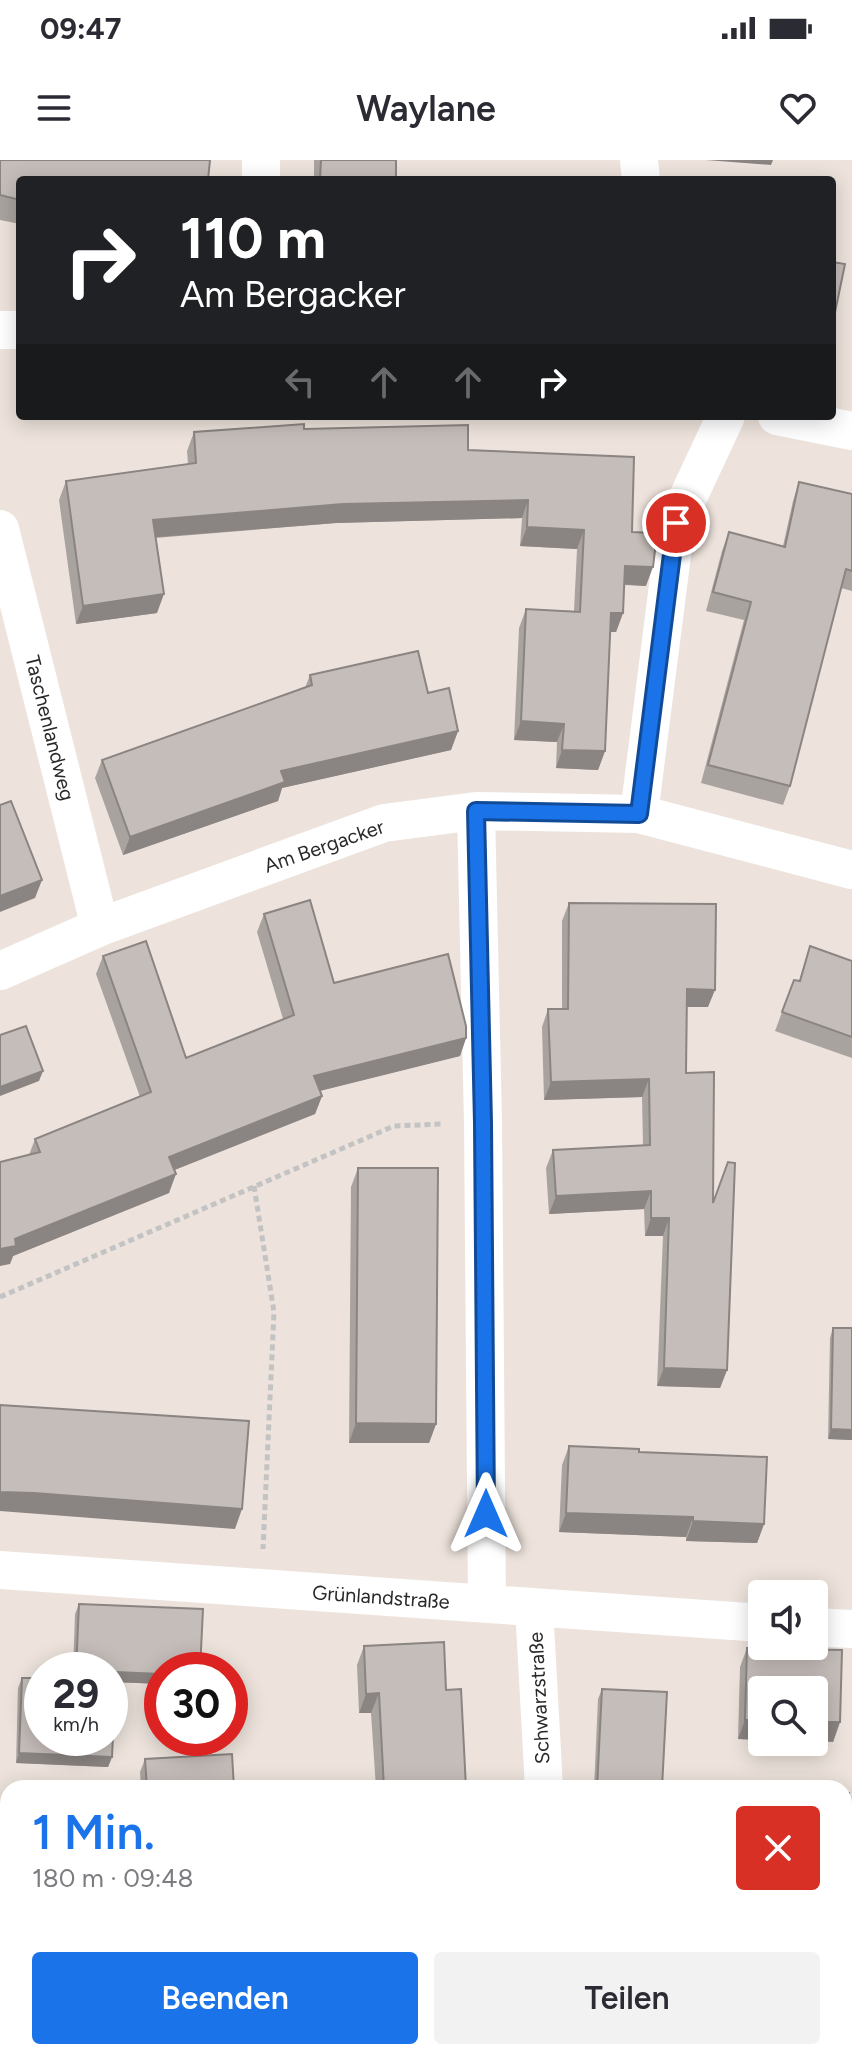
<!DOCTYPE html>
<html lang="de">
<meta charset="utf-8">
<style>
:root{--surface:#fff;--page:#f2f2f3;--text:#2b2b33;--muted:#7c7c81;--accent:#1a73e8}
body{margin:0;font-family:Figtree,sans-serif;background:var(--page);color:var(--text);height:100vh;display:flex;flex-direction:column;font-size:30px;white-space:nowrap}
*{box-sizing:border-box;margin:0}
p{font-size:26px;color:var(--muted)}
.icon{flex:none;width:44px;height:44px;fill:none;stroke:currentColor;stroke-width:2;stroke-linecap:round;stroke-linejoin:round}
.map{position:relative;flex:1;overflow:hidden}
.details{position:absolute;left:0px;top:1620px;width:852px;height:280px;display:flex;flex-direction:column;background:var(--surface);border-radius:24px 24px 0 0;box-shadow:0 4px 20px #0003}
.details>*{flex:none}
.guide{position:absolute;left:16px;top:16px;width:820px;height:244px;border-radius:8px;box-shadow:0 4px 20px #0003;background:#202124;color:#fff;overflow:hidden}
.fabs{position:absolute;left:748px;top:1420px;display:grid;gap:16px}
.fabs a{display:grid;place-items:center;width:80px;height:80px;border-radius:8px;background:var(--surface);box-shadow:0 4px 20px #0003;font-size:40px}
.speed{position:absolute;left:24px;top:1492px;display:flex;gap:16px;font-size:40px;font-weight:700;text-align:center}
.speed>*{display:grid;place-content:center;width:104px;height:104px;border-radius:50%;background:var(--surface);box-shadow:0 4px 20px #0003;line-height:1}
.speed small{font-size:20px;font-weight:400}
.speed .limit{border:12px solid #d22;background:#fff;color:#111}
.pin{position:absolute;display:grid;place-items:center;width:68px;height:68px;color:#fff;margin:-34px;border:4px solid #fff;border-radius:50%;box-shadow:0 2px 8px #0007}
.me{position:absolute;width:88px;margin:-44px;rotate:0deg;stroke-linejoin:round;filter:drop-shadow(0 0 6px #0008)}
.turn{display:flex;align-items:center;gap:28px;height:168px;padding:0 32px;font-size:36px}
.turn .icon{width:104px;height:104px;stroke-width:2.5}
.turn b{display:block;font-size:56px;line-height:68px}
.lanes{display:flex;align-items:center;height:76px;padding:0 32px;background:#0003;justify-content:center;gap:40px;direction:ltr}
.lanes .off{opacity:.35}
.round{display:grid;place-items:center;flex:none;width:84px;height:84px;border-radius:8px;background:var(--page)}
.head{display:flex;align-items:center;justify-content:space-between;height:136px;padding:0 32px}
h1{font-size:48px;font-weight:600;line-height:60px;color:var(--accent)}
.primary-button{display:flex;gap:16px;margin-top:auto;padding:16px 32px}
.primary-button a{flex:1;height:92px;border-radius:8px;background:var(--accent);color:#fff;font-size:32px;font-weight:600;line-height:92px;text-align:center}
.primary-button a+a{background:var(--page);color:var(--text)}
.status{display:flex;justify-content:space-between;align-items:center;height:56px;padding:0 40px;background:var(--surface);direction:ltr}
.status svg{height:22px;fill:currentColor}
header{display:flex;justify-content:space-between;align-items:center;height:104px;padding:0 32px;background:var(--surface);font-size:36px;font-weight:600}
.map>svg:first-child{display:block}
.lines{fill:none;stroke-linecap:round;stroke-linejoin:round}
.path{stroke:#c3c3c3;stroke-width:5;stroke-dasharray:6 4;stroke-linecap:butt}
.minor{stroke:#fff;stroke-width:38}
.wall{fill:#a9a39f}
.shaded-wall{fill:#8a8482}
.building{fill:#c5bdb9;stroke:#8a8482;stroke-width:2}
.route-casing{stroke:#114b97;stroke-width:20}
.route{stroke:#1a73e8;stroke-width:14}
.labels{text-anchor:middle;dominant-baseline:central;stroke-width:8;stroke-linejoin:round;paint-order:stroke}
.street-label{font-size:20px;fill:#2a2a2a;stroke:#fff}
</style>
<div class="status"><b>09:47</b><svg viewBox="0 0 49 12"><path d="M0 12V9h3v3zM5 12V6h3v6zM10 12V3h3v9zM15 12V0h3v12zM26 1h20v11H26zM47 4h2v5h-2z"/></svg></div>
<header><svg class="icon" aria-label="menu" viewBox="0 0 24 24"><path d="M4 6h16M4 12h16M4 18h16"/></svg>Waylane<svg class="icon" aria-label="heart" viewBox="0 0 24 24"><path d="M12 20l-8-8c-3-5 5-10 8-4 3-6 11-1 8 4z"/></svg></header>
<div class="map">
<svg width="852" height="1900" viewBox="0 0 852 1900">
<rect width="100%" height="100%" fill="#ede3dc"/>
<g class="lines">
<!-- path -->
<path class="path" d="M254,1026L274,1152L263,1389
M0,1137L394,966L442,964"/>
<!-- minor -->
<path class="minor" d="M261,0V20
M639,0L641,20
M0,170H20
M777,256L852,271
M0,369L100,767
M476,651L483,963L487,1444
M639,654L676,363L726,256
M0,811L100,767L384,663L476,651L639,654L852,710
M0,1410L762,1463
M534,1447L544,1628
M814,1467L852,1469
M0,1864L4,1900
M560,1892V1900"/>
</g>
<!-- wall -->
<path class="wall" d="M0,0L20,20V64L0,60Z
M314,0H396V20H314Z
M304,269L468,290L632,372L646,426L624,425L623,453L616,472H610L605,591L598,610L556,608L557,582L514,580L519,468L526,449L574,451L577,389L520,386L522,358L336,363L155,378L157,453L76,464L59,340L66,321L188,304L187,291L194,272Z
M799,322L852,334V431L841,428L790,626L783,645L701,623L744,460L706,451L722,391L729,372L783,386L793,341Z
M310,515L428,533L458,571L451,590L282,628L278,641L123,695L95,618L102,600L305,528Z
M569,743L708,847H687L686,913L713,1043L727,1210L720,1228L657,1226L663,1076H645L644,1049L549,1054L546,1008L553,990L643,985L642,937L544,940L542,867L548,849H562V761Z
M264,754L334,823L466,878L460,896L320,931L322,936L315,954L174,1010L169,1033L13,1096L10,1104L29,995L35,979L140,937L96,814L103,796L186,898L283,859L257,772Z
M810,786L852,801V898L775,871L794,820L799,821Z
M358,1008L436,1264L429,1283H349L351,1027Z
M833,1168L852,1280L828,1279L830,1178Z
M569,1286L639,1292L764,1364L757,1383L686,1381V1377L559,1372L562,1305Z
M79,1444L162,1510V1524L115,1522L112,1597L108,1607L16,1603L18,1528L22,1518L42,1578L110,1510H73L75,1454Z
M364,1486L446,1530L466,1628H376L371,1553H359L357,1505Z
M747,1488L840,1562L833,1582L762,1530V1580L738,1579L740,1507Z
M602,1529L662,1628H594L598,1539Z
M145,1599L234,1628H141L140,1612Z
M172,1892H246L247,1900H173Z
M417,1892H497L496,1900H417Z
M768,1892H842V1900H768Z"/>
<!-- shaded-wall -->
<path class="shaded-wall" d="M706,0H773L771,5Z
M528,340L522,358L336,363L146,378L153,360L343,344Z
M527,367L584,370L577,389L520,386Z
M625,406L653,407L646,426L618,424Z
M164,434L157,453L76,464L83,446Z
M611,453H623L616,472H604Z
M521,561L564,564L557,582L514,580Z
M458,571L451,590L282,628L278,641L123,695L130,677L281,611Z
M562,590L605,591L598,610L556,608Z
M42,720L35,738L0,752V736Z
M687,829L715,830L708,847H681Z
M466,878L460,896L307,934L314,916Z
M43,911L39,921L0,936V927Z
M649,919L642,937L544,940L551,922Z
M322,936L315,954L162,1015L169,997Z
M176,1014L169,1033L13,1096L10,1104L0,1106V1089L15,1079Z
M651,1031L644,1049L549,1054L556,1036Z
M651,1058H669L663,1076H645Z
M664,1208L727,1210L720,1228L657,1226Z
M356,1263L436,1264L429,1283H349Z
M831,1269L852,1270V1280L828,1279Z
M0,1332L34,1333L242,1349L235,1369L0,1351Z
M566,1353L693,1357L686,1377L559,1372Z
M693,1361L764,1364L757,1383L686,1381Z
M116,1512L162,1514V1524L112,1522Z
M379,1533L371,1553H359L366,1534Z
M745,1560H762V1580L738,1579Z
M814,1562H840L833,1582L814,1581Z
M19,1593L112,1597L108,1607L16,1603Z"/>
<!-- building -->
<path class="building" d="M0,0H210L208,20H20V40L0,35Z
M321,0H396V20H320Z
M619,18V20H577Z
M832,102L845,104L833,162L832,163Z
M304,264V269L468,265V290L634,297L632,372L656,373V382L653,407L625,406L623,453H611L605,591L562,590L564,564L521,561L526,449L580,452L584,370L527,367L528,340L343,344L153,360L164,434L83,446L66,321L196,303L194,272Z
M799,322L852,334V411L846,409L790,626L708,605L751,442L713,432L729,372L785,387Z
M418,491L428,533L449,528L458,571L281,611L285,622L130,677L102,600L312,525L310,515Z
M11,641L42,720L0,736V645Z
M310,740L334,823L448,794L466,866V878L314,916L322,936L169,997L176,1014L15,1079L16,1086L0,1089V1002L40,992L35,979L151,932L103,796L146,781L186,898L294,855L264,754Z
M569,743L716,744L715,830L687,829L686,913L714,912L713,1043L728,1002L735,1003L727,1210L664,1208L669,1058H651V1031L556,1036L553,990L650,985L649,919L551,922L548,849H568Z
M810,786L852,801V877L782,852L794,820L800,821Z
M26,866L43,911L0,927V875Z
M358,1008H438L436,1264L356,1263Z
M833,1168H852V1270L831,1269Z
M0,1245L249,1261L242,1349L34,1333L0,1332Z
M569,1286L639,1289V1292L767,1297L764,1364L693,1361V1357L566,1353Z
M79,1444L203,1449L200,1510H162V1514L116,1512L112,1597L19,1593L22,1518H42V1578H110V1510H76Z
M444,1482L446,1530L461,1529L466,1628H384L379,1533L366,1534L364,1486Z
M747,1488L842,1490L840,1562H814V1530H762V1560H745Z
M602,1529L667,1532L662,1628H597Z
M232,1594L234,1628H147L145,1599Z
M844,1633H849L847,1759H844Z
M178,1892H246L247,1900H178Z
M423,1892H497L496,1900H423Z
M776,1892H842V1900H776Z"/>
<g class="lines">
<defs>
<path id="route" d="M486,1354L483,963L476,651L639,654L676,363"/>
</defs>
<!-- route casing -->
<use href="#route" class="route-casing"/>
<!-- route -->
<use href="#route" class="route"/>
</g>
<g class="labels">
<!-- street labels -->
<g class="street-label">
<text transform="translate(50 568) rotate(76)">Taschenlandweg</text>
<text transform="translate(324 686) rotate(-19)">Am Bergacker</text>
<text transform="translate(381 1437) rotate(4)">Grünlandstraße</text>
<text transform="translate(539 1538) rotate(-93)">Schwarzstraße</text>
</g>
</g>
</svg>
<div class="fabs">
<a><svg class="icon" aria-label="sound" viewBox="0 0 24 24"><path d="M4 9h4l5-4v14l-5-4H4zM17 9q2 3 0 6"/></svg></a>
<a><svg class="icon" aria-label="search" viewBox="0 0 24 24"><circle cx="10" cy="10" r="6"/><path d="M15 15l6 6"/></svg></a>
</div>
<div class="speed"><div>29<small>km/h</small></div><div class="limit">30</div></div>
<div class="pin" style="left:676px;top:363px;background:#d93025"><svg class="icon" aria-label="arrive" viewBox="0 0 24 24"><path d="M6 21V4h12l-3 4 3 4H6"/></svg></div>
<svg class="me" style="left:486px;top:1354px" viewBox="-20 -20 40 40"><path d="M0-17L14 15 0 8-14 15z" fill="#1a73e8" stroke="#fff" stroke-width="4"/></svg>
<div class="guide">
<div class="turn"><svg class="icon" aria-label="right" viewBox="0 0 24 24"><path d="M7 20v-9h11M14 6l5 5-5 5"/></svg><div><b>110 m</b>Am Bergacker</div></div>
<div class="lanes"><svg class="icon off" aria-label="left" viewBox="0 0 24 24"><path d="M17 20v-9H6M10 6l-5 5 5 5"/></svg><svg class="icon off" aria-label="ahead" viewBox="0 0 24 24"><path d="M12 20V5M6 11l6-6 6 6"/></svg><svg class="icon off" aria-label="ahead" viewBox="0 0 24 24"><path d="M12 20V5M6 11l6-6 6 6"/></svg><svg class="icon" aria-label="right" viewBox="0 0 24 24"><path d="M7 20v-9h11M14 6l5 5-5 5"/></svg></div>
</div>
<section class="details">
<div class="head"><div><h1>1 Min.</h1><p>180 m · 09:48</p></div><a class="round" style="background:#d93025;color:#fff"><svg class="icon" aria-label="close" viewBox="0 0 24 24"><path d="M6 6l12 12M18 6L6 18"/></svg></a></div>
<div class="primary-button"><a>Beenden</a><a>Teilen</a></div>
</section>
</div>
